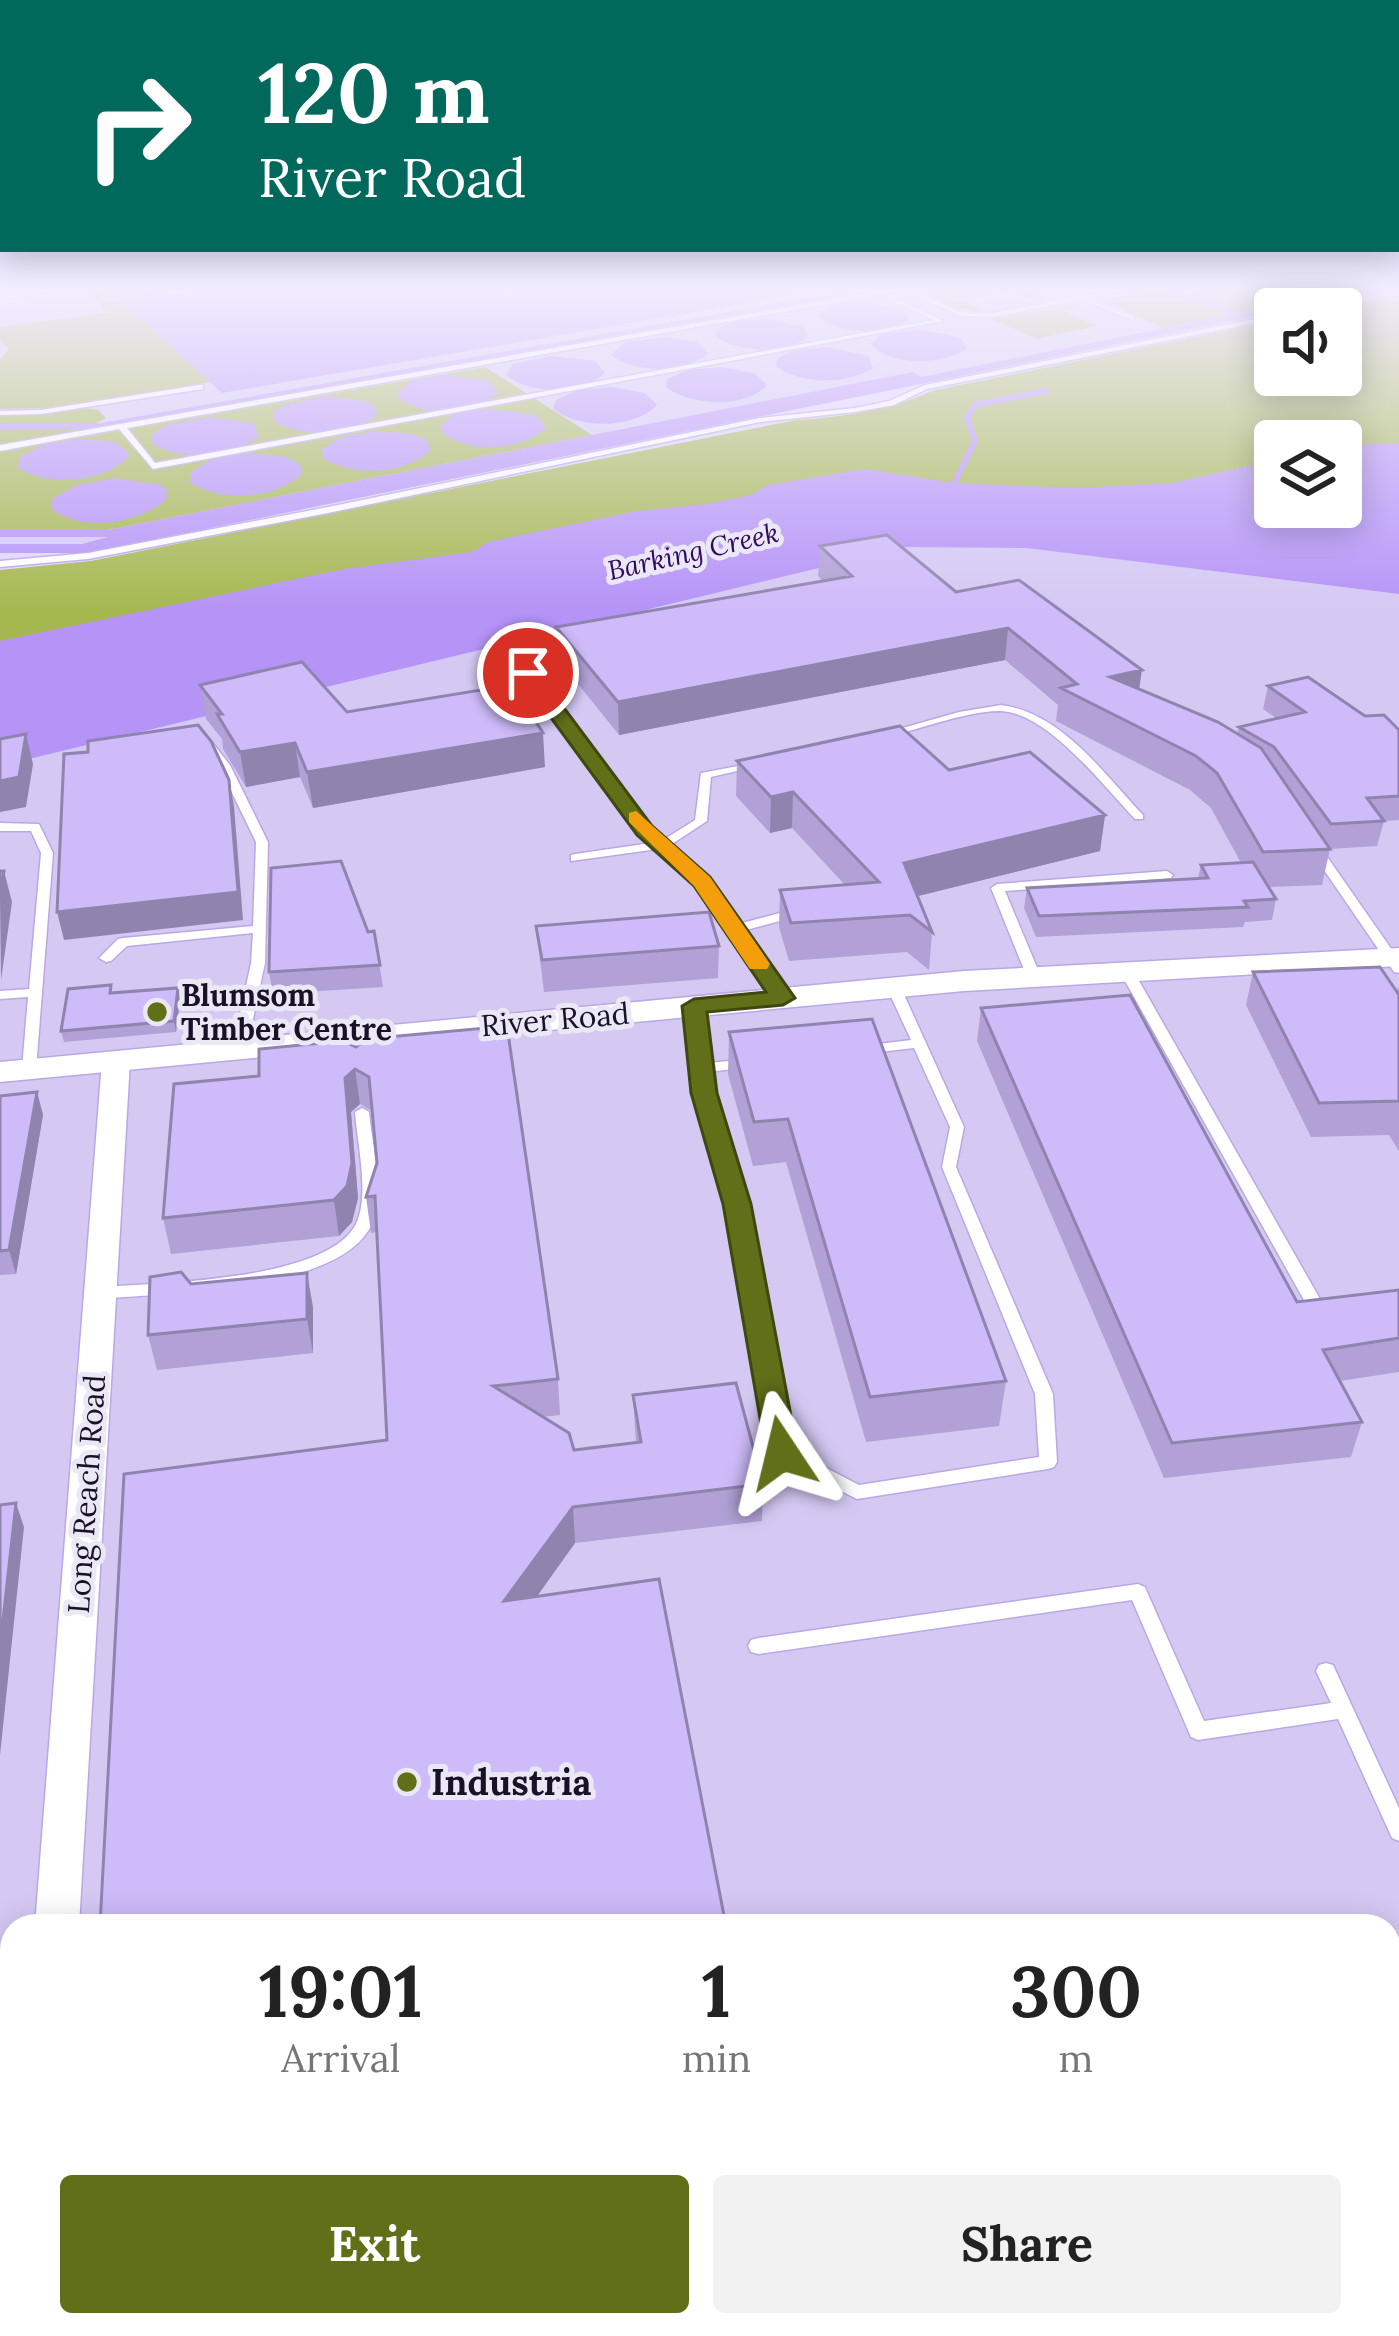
<!DOCTYPE html>
<style>
:root{--surface:#fff;--page:#f2f2f2;--text:#222;--muted:#767676;--accent:#616f19}
body{margin:0;font-family:Lora,serif;background:var(--page);color:var(--text);height:100vh;display:flex;flex-direction:column;font-size:45px;white-space:nowrap}
*{box-sizing:border-box;margin:0}
p{font-size:39px;color:var(--muted)}
.icon{flex:none;width:66px;height:66px;fill:none;stroke:currentColor;stroke-width:2;stroke-linecap:round;stroke-linejoin:round}
.map{position:relative;flex:1;overflow:hidden}
.drawer{position:absolute;left:0px;top:1914px;width:1401px;height:423px;display:flex;flex-direction:column;background:var(--surface);border-radius:36px 36px 0 0;box-shadow:0 6px 30px #0003}
.drawer>*{flex:none}
.banner{position:absolute;left:0px;top:0px;width:1401px;height:252px;box-shadow:0 6px 30px #0003;background:#00695c;color:#fff;overflow:hidden}
.fabs{position:absolute;left:1254px;top:288px;display:grid;gap:24px}
.fabs a{display:grid;place-items:center;width:108px;height:108px;border-radius:12px;background:var(--surface);box-shadow:0 6px 30px #0003;font-size:60px}
.pin{position:absolute;display:grid;place-items:center;width:102px;height:102px;color:#fff;margin:-51px;border:6px solid #fff;border-radius:50%;box-shadow:0 3px 12px #0007}
.me{position:absolute;width:132px;margin:-66px;rotate:350deg;stroke-linejoin:round;filter:drop-shadow(0 0 9px #0008)}
.turn{display:flex;align-items:center;gap:42px;height:252px;padding:0 60px;font-size:54px}
.turn .icon{width:156px;height:156px;stroke-width:2.5}
.turn b{display:block;font-size:84px;line-height:102px}
.eta{display:flex;justify-content:space-evenly;align-items:center;height:204px;text-align:center}
.eta b{font-size:72px;font-weight:700;line-height:84px}
.action{display:flex;gap:24px;margin-top:auto;padding:24px 60px}
.action a{flex:1;height:138px;border-radius:12px;background:var(--accent);color:#fff;font-size:48px;font-weight:700;line-height:138px;text-align:center}
.action a+a{background:var(--page);color:var(--text)}
.map>svg:first-child{display:block}
.built{fill:#d5c9f4}
.green{fill:#a5b84f}
.water{fill:#b593f7}
.lines{fill:none;stroke-linecap:round;stroke-linejoin:round}
.stream{stroke:#b593f7;stroke-width:6}
.service-casing{stroke:#baa7e5;stroke-width:3}
.minor-casing{stroke:#baa7e5;stroke-width:3}
.tertiary-casing{stroke:#baa7e5;stroke-width:3}
.service{fill:#fff;fill-rule:evenodd}
.minor{fill:#fff;fill-rule:evenodd}
.tertiary{fill:#fff;fill-rule:evenodd}
.wall{fill:#b1a1d6}
.shaded-wall{fill:#9083ae}
.building{fill:#cebbf9;stroke:#9083ae;stroke-width:3}
.route{fill:#616f19;stroke:#3f4810;stroke-width:3}
.slow{fill:#f59e0b}
.poi-dot{fill:#616f19;stroke:#ebe8f5;stroke-width:4.5}
.labels{text-anchor:middle;dominant-baseline:central;stroke-width:10;stroke-linejoin:round;paint-order:stroke}
.far-water-label{font-size:27px;font-style:italic;fill:#340962;stroke:#ebe8f5}
.poi-label{font-size:30px;font-weight:bold;fill:#191128;stroke:#ebe8f5;text-anchor:start}
.street-label{font-size:30px;fill:#191128;stroke:#ebe8f5}
.near-poi-label{font-size:36px;font-weight:bold;fill:#191128;stroke:#ebe8f5;text-anchor:start}
</style>
<div class="map">
<svg width="1399" height="2336" viewBox="0 0 1399 2336">
<rect width="100%" height="100%" fill="#e1d6fc"/>
<!-- built -->
<path class="built" d="M0,285H1399V287L87,553H0Z
M906,547L1026,548L1399,594V1975L1389,1976V1926H12V2213L0,2214V766Z
M1399,2084V2336H142L166,2325H1389V2087Z"/>
<!-- green -->
<path class="green" d="M111,285H213L119,300L210,382L58,408L0,409V360L9,349L0,340V327L107,313L89,291Z
M904,285H1016L1042,296L1043,302L1011,291L962,300L989,313L951,307L927,295L938,292L931,288L915,290Z
M1177,285H1382L1240,313L1224,309L1231,315L1163,328L1103,300Z
M1399,294V526L1341,507V441H1275V491L0,658V570L91,561L796,420C846,417 888,410 935,390L1275,321V375H1341V309H1330Z
M1080,305L1063,311L1097,326L1037,339L991,319Z
M485,367L592,435L108,530H0V451Z
M82,408L98,410L106,418L93,425L99,429L0,447V415Z"/>
<!-- water -->
<path class="water" d="M213,285H852L222,393L118,299Z
M1382,285L1399,287L87,553H0V544H82L108,537H0V530H108L913,372L921,377L1229,315L1224,309L1240,313Z
M866,302L904,310L909,320C884,335 837,336 817,315L835,304Z
M766,319L804,327L808,338C782,353 741,354 715,336L716,330L735,321Z
M921,329L961,338L967,349C943,365 891,367 871,344L882,334Z
M666,337L697,342L708,353C687,374 635,374 611,355L625,342Z
M828,347L868,356L873,368C846,385 802,385 776,366L777,359L795,350Z
M551,356L595,361L605,373C583,394 529,395 506,375L513,364Z
M721,367L754,373L767,385C746,409 690,406 666,387L667,379L688,370Z
M445,375L489,381L498,393C476,414 418,419 396,395L413,380Z
M612,387L645,393L657,405C635,429 577,430 553,408L556,400L578,390Z
M326,396L370,402L378,414C353,436 302,439 274,421V412L284,405Z
M490,409L536,415L546,428C523,451 463,455 440,430C447,411 472,410 490,409Z
M209,417L253,423L259,436C233,457 180,463 152,443L153,434L164,426Z
M376,431L413,434L428,441L430,451C405,475 352,477 323,458L322,449L341,437Z
M80,439L116,442L130,454C110,483 44,488 18,467L20,457L43,445Z
M1399,443V594L1026,548L906,547L0,766V641L344,569L472,552L488,542L637,511L707,504L751,495L768,485L865,469L953,483L1075,488L1172,483L1275,460V507H1341V446Z
M248,453L286,457L300,464L302,474C276,499 219,503 190,482L191,472L212,459Z
M115,478L161,485L167,490L166,500C139,524 79,533 51,508L53,498L77,485Z"/>
<g class="lines">
<!-- stream -->
<path class="stream" d="M1168,287L1232,312
M0,427L102,426L863,291
M950,492L975,441L967,418L975,405L1046,391"/>
<defs>
<path id="service" d="M77,285H94L0,300V296Z
M894,285H900L962,312L993,313L1059,300L1026,285C1043,286 1057,299 1073,298C1100,295 1126,285 1153,285L1090,299L1135,316L1132,320L1082,300L993,317L961,316L903,291L887,294L944,321L153,469L119,429L0,451V445L896,288ZM879,295L933,320L155,463L127,428Z
M1399,289V293L1323,309H1309Z
M1275,315V319L927,389L894,405L855,412L760,422L328,513L88,559L0,567V561L88,553L328,507L760,418L855,408L889,401L925,385Z
M200,385H203V389L41,414L0,415V411L41,410Z
M528,670L532,671L649,828L663,840L695,820L701,773L759,762V766L711,777L707,821L669,846L706,879L738,924L795,909L799,910V916L742,931L790,998L788,1001H778L698,885L658,849L571,861V855L575,854L651,843L641,834L524,675V671Z
M1001,705C1062,713 1103,773 1143,815V819H1135C1104,787 1047,711 999,711C963,712 925,728 890,736L885,733L959,712Z
M207,740L211,741L230,765L268,842L265,963L247,1047L240,1051L233,1047L251,963L253,933L127,946L111,961L106,962L99,958L118,939L123,938L253,926L256,842L219,766L201,743Z
M0,823L39,824L53,853L36,1069L29,1073L22,1069L28,997L0,999V991L29,989L41,853L31,831H0Z
M1317,847L1321,848L1399,960V973L1394,972L1311,851Z
M1167,871L1173,875L1171,878L1005,891L1041,977L1034,981L1027,977L991,888L997,884Z
M1127,968L1134,972L1320,1299L1331,1300L1333,1304L1331,1308L1315,1311L1309,1309L1120,972Z
M894,984L901,988L964,1127L956,1167L1053,1394L1057,1462L1054,1467L1048,1469L857,1499L776,1458L773,1453L729,1203L697,1093L687,1006L694,1002L701,1006L708,1063L749,1059L756,1063L749,1067L709,1072L711,1093L745,1203L790,1449L859,1485L1039,1457L1035,1394L942,1167L950,1127L914,1048L862,1054L855,1050L862,1046L911,1040L887,988Z
M362,1108L369,1112C372,1144 385,1194 372,1224C341,1292 166,1293 100,1299L94,1297L92,1293L94,1289L100,1287C158,1283 327,1281 356,1224C370,1195 357,1143 355,1112Z
M1138,1584L1145,1587L1147,1592L1204,1721L1331,1703L1316,1671L1319,1665L1326,1663L1333,1665L1399,1808V1841L1392,1838L1338,1719L1198,1740L1191,1737L1132,1600L758,1654L751,1652L748,1646L751,1640L758,1638Z
M278,2325H337L333,2334L328,2336H270L274,2327Z
M605,2325H631L632,2336H606Z"/>
<path id="minor" d="M116,1053L130,1061L79,1926H35L102,1061Z
M1399,2009V2055L1389,2056V2010Z
M1389,2282L1399,2286V2336H1373L1370,2325H1389Z
M12,2306V2325H54L52,2336H0Z"/>
<path id="tertiary" d="M1399,948V966L964,991L0,1082V1062L964,971Z"/>
</defs>
<!-- service casing -->
<use href="#service" class="service-casing"/>
<!-- minor casing -->
<use href="#minor" class="minor-casing"/>
<!-- tertiary casing -->
<use href="#tertiary" class="tertiary-casing"/>
<!-- service -->
<use href="#service" class="service"/>
<!-- minor -->
<use href="#minor" class="minor"/>
<!-- tertiary -->
<use href="#tertiary" class="tertiary"/>
</g>
<!-- wall -->
<path class="wall" d="M820,546L956,592L1139,689L1237,734L1239,727L1276,718L1263,709L1268,686L1365,716L1399,730V820L1384,821L1377,846L1330,849L1322,885L1269,887L1276,899L1272,920L1245,922L1243,927L1036,937L1024,908L1027,888L1198,878L1201,865L1241,863L1211,808L1190,790L1056,721L1058,705L1005,660L619,735L558,659L556,627L823,581L818,576Z
M200,685L347,712L545,767L313,808L300,777L246,787L223,749L222,739L206,719Z
M737,761L949,770L1105,815L1100,851L918,896L932,932L929,970L907,952L789,961L779,927L780,890L845,885L792,828L770,833L736,796Z
M536,926L719,946L718,978L544,992Z
M374,931L383,987L273,994L269,972L368,932Z
M1253,972L1397,992L1399,986V1151L1389,1135L1311,1137L1246,1005Z
M178,988L180,999L176,1032L64,1042L61,1031L113,993Z
M981,1008L1297,1302L1399,1290V1372L1340,1381L1362,1422L1351,1457L1164,1478L977,1041Z
M729,1032L1006,1381L999,1426L866,1442L786,1162L753,1166L728,1074Z
M356,1047L558,1379L560,1415L542,1417L574,1450L636,1443L633,1395L763,1484L762,1521L575,1543L537,1596L726,1926L387,1440L377,1232L371,1233L366,1197L377,1163L372,1111L360,1104L351,1112L358,1198L352,1222L339,1236L171,1254L163,1218L259,1076Z
M37,1092L43,1115L16,1274L0,1275V1096Z
M191,1284L313,1307V1353L157,1370L148,1335Z"/>
<!-- shaded-wall -->
<path class="shaded-wall" d="M1008,628L1005,660L619,735L618,702Z
M1142,670L1137,703L1110,677Z
M543,733L545,767L313,808L307,772Z
M26,734L33,764L26,807L0,812V781Z
M295,743L300,777L246,787L240,752Z
M229,780L234,806L243,920L64,940L57,912Z
M793,792L792,828L770,833L771,797Z
M1105,815L1100,851L902,900L904,863Z
M4,871L12,902L1,980L0,897Z
M178,988L180,999L176,1032L174,1021Z
M355,1069L360,1104L351,1112L358,1198L352,1222L339,1236L334,1200L345,1078Z
M37,1092L43,1115L16,1274L9,1250Z
M307,1273L313,1307V1353L307,1319Z
M16,1503L24,1527L0,1755V1647Z
M573,1507L575,1543L508,1637L504,1601Z"/>
<!-- building -->
<path class="building" d="M887,535L956,592L1019,580L1142,670L1110,677L1218,722L1261,748L1330,849L1263,852L1217,773L1196,756L1061,688L1077,684L1008,628L618,702L556,627L852,576L820,546Z
M302,662L347,712L512,685L543,733L307,772L295,743L240,752L217,714H222L200,685Z
M1308,677L1365,716L1384,715L1399,730V796L1367,798L1384,821L1331,824L1274,747L1239,727L1305,712L1268,686Z
M198,725L211,741L229,780L238,892L57,912L64,754L88,752V741Z
M900,726L949,770L1030,752L1105,815L904,863L932,932L910,915L791,923L780,890L879,882L793,792L771,797L737,761Z
M26,734L19,777L0,781V739Z
M341,861L368,932L374,931L380,965L269,972L271,868Z
M1253,862L1276,899L1244,901L1248,907L1039,916L1027,888L1208,878L1201,865Z
M0,871H4L0,897Z
M709,912L719,946L542,960L536,926Z
M1380,967L1399,995V1101L1319,1103L1253,972Z
M111,985L110,993L178,988L174,1021L61,1031L68,989Z
M1130,995L1297,1302L1399,1290V1338L1323,1350L1362,1422L1172,1443L981,1008Z
M872,1019L1006,1381L870,1397L788,1119L754,1122L729,1032Z
M507,1026L558,1379L493,1386L569,1433L574,1450L641,1442L633,1395L736,1383L763,1484L573,1507L504,1601L659,1579L726,1926H100L124,1474L387,1440L375,1196L366,1197L377,1163L369,1077L355,1069L345,1078L352,1163L347,1186L334,1200L163,1218L174,1084L259,1076V1049L343,1041L356,1047L366,1039Z
M37,1092L9,1250L0,1251V1096Z
M181,1272L191,1284L307,1273V1319L148,1335L150,1277Z
M16,1503L0,1647V1505Z
M684,2325H1295L1299,2336H685Z"/>
<!-- sky -->
<linearGradient id="sky" x2="0" y2="1"><stop stop-color="#93a7ee"/><stop offset="0.47" stop-color="#f2edfe"/><stop offset="1" stop-color="#f2edfe" stop-opacity="0"/></linearGradient>
<rect width="1399" height="612" fill="url(#sky)"/>
<!-- route -->
<path class="route" d="M521,669H535L652,826L710,877L795,998L783,1005L707,1012L717,1093L751,1204L798,1453L794,1462H771L766,1453L723,1204L691,1093L682,1006L694,999L766,992L694,886L637,835L521,677Z"/>
<!-- slow -->
<path class="slow" d="M636,811L710,877L770,964L767,969H750L694,886L629,822V813Z"/>
<!-- markers -->
<g class="poi-dot">
<circle cx="157" cy="1012" r="12"/>
<circle cx="407" cy="1782" r="12"/>
</g>
<g class="labels">
<!-- far-water labels -->
<g class="far-water-label">
<text transform="translate(693 551) rotate(-13)">Barking Creek</text>
</g>
<!-- poi labels -->
<g class="poi-label">
<text x="181" y="995">Blumsom<tspan x="181" dy="34">Timber Centre</tspan></text>
</g>
<!-- street labels -->
<g class="street-label">
<text transform="translate(555 1019) rotate(-5)">River Road</text>
<text transform="translate(86 1494) rotate(-86)">Long Reach Road</text>
</g>
<!-- near-poi labels -->
<g class="near-poi-label">
<text x="431" y="1782">Industria</text>
</g>
</g>
</svg>
<div class="fabs">
<a><svg class="icon" aria-label="sound" viewBox="0 0 24 24"><path d="M4 9h4l5-4v14l-5-4H4zM17 9q2 3 0 6"/></svg></a>
<a><svg class="icon" aria-label="layers" viewBox="0 0 24 24"><path d="M12 4l9 5-9 5-9-5zM3 14l9 5 9-5"/></svg></a>
</div>
<div class="pin" style="left:528px;top:673px;background:#d93025"><svg class="icon" aria-label="arrive" viewBox="0 0 24 24"><path d="M6 21V4h12l-3 4 3 4H6"/></svg></div>
<svg class="me" style="left:782px;top:1453px" viewBox="-20 -20 40 40"><path d="M0-17L14 15 0 8-14 15z" fill="#616f19" stroke="#fff" stroke-width="4"/></svg>
<div class="banner">
<div class="turn"><svg class="icon" aria-label="right" viewBox="0 0 24 24"><path d="M7 20v-9h11M14 6l5 5-5 5"/></svg><div><b>120 m</b>River Road</div></div>
</div>
<section class="drawer">
<div class="eta">
<div><b>19:01</b><p>Arrival</p></div>
<div><b>1</b><p>min</p></div>
<div><b>300</b><p>m</p></div>
</div>
<div class="action"><a>Exit</a><a>Share</a></div>
</section>
</div>
